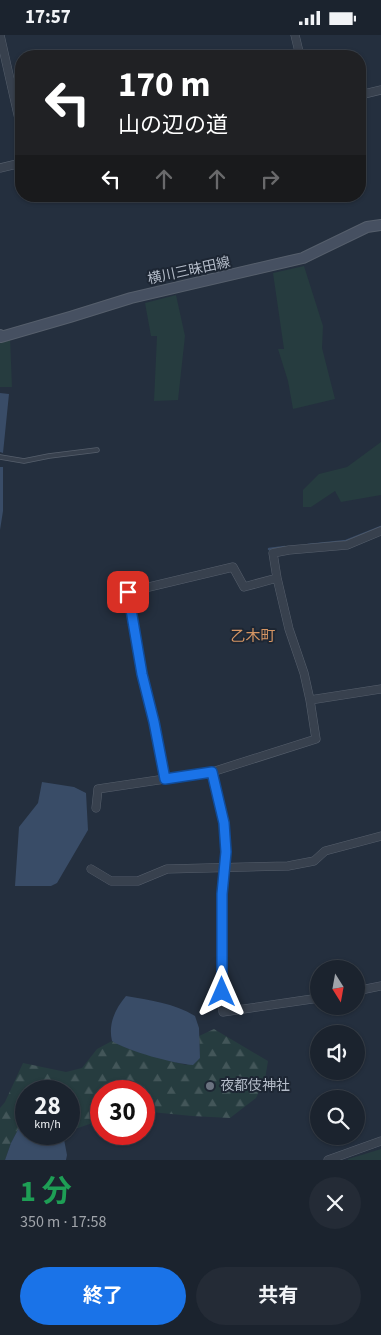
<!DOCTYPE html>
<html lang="ja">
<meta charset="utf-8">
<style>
:root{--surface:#1b232e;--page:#242b36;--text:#f1f3f6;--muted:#a0a4aa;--line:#39404a;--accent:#1a73e8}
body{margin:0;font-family:"Source Sans 3","Noto Sans JP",sans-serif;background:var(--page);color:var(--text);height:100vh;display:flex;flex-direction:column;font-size:19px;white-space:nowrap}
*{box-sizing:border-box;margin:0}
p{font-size:16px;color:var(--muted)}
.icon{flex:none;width:28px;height:28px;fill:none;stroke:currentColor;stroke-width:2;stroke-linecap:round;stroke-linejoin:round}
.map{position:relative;height:1125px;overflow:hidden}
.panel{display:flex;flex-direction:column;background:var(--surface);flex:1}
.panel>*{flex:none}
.hud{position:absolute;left:15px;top:15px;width:351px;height:152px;border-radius:20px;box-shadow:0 1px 4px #0004,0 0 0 1px var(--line);background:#202124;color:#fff;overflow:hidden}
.needle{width:32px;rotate:169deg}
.tools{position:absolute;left:310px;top:925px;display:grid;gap:10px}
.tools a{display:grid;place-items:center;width:55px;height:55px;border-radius:50%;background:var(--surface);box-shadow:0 1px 4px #0004,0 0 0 1px var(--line);font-size:25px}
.speed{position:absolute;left:15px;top:1045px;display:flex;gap:10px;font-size:25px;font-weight:700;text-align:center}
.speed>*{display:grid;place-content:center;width:65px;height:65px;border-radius:50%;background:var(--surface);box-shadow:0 1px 4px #0004,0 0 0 1px var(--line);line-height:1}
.speed small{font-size:12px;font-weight:400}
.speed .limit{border:8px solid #d22;background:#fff;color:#111}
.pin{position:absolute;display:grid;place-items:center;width:42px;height:42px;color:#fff;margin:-21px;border-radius:10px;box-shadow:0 2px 8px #0006}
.me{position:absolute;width:55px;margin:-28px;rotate:0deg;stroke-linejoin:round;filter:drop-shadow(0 0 4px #0008)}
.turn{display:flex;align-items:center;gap:18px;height:105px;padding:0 20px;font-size:22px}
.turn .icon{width:65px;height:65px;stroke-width:2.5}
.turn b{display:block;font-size:35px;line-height:42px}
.lanes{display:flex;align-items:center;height:48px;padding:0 20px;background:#0003;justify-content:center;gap:25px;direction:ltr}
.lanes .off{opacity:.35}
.round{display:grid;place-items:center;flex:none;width:52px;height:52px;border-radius:26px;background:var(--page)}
.head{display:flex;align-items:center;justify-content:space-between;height:85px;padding:0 20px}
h1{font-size:30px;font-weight:700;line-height:38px;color:#1e9e55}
.button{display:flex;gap:10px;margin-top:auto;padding:10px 20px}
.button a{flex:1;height:58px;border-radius:30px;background:var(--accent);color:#fff;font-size:20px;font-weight:700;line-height:58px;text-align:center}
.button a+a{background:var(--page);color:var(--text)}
.status{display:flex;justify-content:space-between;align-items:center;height:35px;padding:0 25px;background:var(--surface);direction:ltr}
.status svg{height:14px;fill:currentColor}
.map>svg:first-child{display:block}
.green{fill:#263c3f}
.forest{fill:url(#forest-firs)}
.water{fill:#394c67}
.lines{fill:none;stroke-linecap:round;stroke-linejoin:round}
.stream{stroke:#394c67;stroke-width:2.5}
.service-casing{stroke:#565f6c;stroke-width:5.5}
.minor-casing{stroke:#565f6c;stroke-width:9}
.secondary-casing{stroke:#565f6c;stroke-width:12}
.service{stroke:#38414e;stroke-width:4}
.minor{stroke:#38414e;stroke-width:8}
.secondary{stroke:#465061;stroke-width:10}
.route-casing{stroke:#114b97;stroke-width:12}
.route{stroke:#1a73e8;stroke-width:9}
.worship-dot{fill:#6b7280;stroke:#1d2633;stroke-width:2}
.labels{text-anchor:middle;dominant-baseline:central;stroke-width:4;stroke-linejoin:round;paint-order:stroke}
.street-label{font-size:14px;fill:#b4bcc9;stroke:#1d2633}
.poi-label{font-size:14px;fill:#b4bcc9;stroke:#1d2633;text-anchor:start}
.neighbourhood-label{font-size:15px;fill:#d59563;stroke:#1d2633}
</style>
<div class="status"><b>17:57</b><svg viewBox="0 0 49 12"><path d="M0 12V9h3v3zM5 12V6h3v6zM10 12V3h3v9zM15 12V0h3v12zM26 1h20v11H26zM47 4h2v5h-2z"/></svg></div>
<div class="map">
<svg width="381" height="1125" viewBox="0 0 381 1125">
<defs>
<pattern id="forest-firs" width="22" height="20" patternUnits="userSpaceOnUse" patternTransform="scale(1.25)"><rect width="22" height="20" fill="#263c3f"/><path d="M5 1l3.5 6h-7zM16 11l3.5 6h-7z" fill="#435659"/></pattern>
</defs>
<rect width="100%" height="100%" fill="#242f3e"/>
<!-- green -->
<path class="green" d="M304,231L323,291L322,313L335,364L293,374L288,346L278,314H284L273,238Z
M176,260L185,301L178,365L154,366L157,301H151L145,268Z
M10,302L12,352H0V304Z
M381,407V460L341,467L335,456L311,472H303V455L319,439L347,432Z
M381,1114V1125H348V1124Z"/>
<!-- forest -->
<path class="forest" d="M214,994L268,1026L265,1044L256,1063L230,1083L192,1081L151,1077L144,1078V1056H101V1085L78,1093L69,1091V1056H26V1086L22,1087L11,1108L5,1125H0V1073L5,1067L23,1028L66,1037L82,1033L97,1014L112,1006L129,1014L186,1030L200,1023L199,1001Z"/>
<!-- water -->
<path class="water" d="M0,358L9,359L3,418L0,417Z
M0,432H3V476L0,495Z
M42,747L74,752L86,758L88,795L57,848L51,851H15L19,792L38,768Z
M126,961C149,965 174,968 195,981L199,993L200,1023L193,1030C175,1029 127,1016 112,1006C108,989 115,974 126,961Z
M26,1086V1099H63L67,1120L66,1125H5L11,1108L22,1087Z"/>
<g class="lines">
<!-- stream -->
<path class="stream" d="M308,510L346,506L381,492
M269,514L285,512"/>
<defs>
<path id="service" d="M0,422L24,426L49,421L97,415
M128,557L142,639L154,687L165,743
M212,737L224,788L226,817L224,833"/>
<path id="minor" d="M0,0L21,93
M295,0L300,21
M360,60L381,55
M0,133L21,128
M277,543L289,594L304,638L310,665
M128,557L233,532L244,552L277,543L273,518L289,515L347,510L381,496
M96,773L98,754L212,737L316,704L310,665L381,654
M224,833L222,859L223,977L319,963
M91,834L111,846H138L167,834L288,831L314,826L325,816L381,801
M356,956L381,951
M328,1125L381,1106"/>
<path id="secondary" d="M0,300L1,302L70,282L131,263L303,223L367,192L381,190"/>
</defs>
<!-- service casing -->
<use href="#service" class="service-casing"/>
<!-- minor casing -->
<use href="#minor" class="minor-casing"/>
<!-- secondary casing -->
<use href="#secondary" class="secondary-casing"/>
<!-- service -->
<use href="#service" class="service"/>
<!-- minor -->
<use href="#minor" class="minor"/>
<!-- secondary -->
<use href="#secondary" class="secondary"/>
</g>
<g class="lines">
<defs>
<path id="route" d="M128,557L142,639L154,687L165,744L212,737L224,788L226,817L222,859V957"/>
</defs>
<!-- route casing -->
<use href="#route" class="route-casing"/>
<!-- route -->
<use href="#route" class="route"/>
</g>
<!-- markers -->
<circle class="worship-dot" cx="210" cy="1051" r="5"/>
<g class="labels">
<!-- street labels -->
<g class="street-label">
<text transform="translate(189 236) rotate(-12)">横川三昧田線</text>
</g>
<!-- poi labels -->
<g class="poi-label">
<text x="220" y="1051">夜都伎神社</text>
</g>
<!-- neighbourhood labels -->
<g class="neighbourhood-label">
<text x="253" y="601">乙木町</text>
</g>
</g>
</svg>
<div class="tools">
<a><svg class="needle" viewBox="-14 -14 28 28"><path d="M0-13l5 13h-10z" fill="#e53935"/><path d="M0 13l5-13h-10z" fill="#a0a4aa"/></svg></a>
<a><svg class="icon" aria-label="sound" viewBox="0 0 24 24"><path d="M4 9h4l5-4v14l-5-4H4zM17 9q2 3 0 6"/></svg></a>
<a><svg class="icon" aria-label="search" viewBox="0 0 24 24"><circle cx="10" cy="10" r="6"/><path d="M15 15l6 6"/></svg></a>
</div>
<div class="speed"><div>28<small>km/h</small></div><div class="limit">30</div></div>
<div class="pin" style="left:128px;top:557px;background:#d93025"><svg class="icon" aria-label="arrive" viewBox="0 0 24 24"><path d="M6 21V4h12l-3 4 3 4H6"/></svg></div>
<svg class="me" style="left:222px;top:957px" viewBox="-20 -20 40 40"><path d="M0-17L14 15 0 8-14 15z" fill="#1a73e8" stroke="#fff" stroke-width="4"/></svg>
<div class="hud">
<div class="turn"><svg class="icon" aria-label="left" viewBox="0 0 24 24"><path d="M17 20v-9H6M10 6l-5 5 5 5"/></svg><div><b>170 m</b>山の辺の道</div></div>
<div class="lanes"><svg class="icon" aria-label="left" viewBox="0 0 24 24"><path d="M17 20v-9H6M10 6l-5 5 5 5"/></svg><svg class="icon off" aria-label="ahead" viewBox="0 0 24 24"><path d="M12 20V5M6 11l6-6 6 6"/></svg><svg class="icon off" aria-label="ahead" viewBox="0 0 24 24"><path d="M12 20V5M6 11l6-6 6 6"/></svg><svg class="icon off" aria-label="right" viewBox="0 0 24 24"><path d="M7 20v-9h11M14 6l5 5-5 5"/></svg></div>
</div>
</div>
<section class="panel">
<div class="head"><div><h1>1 分</h1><p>350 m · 17:58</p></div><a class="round"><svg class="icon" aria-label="close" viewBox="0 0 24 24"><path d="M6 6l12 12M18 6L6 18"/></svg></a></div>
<div class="button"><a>終了</a><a>共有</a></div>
</section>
